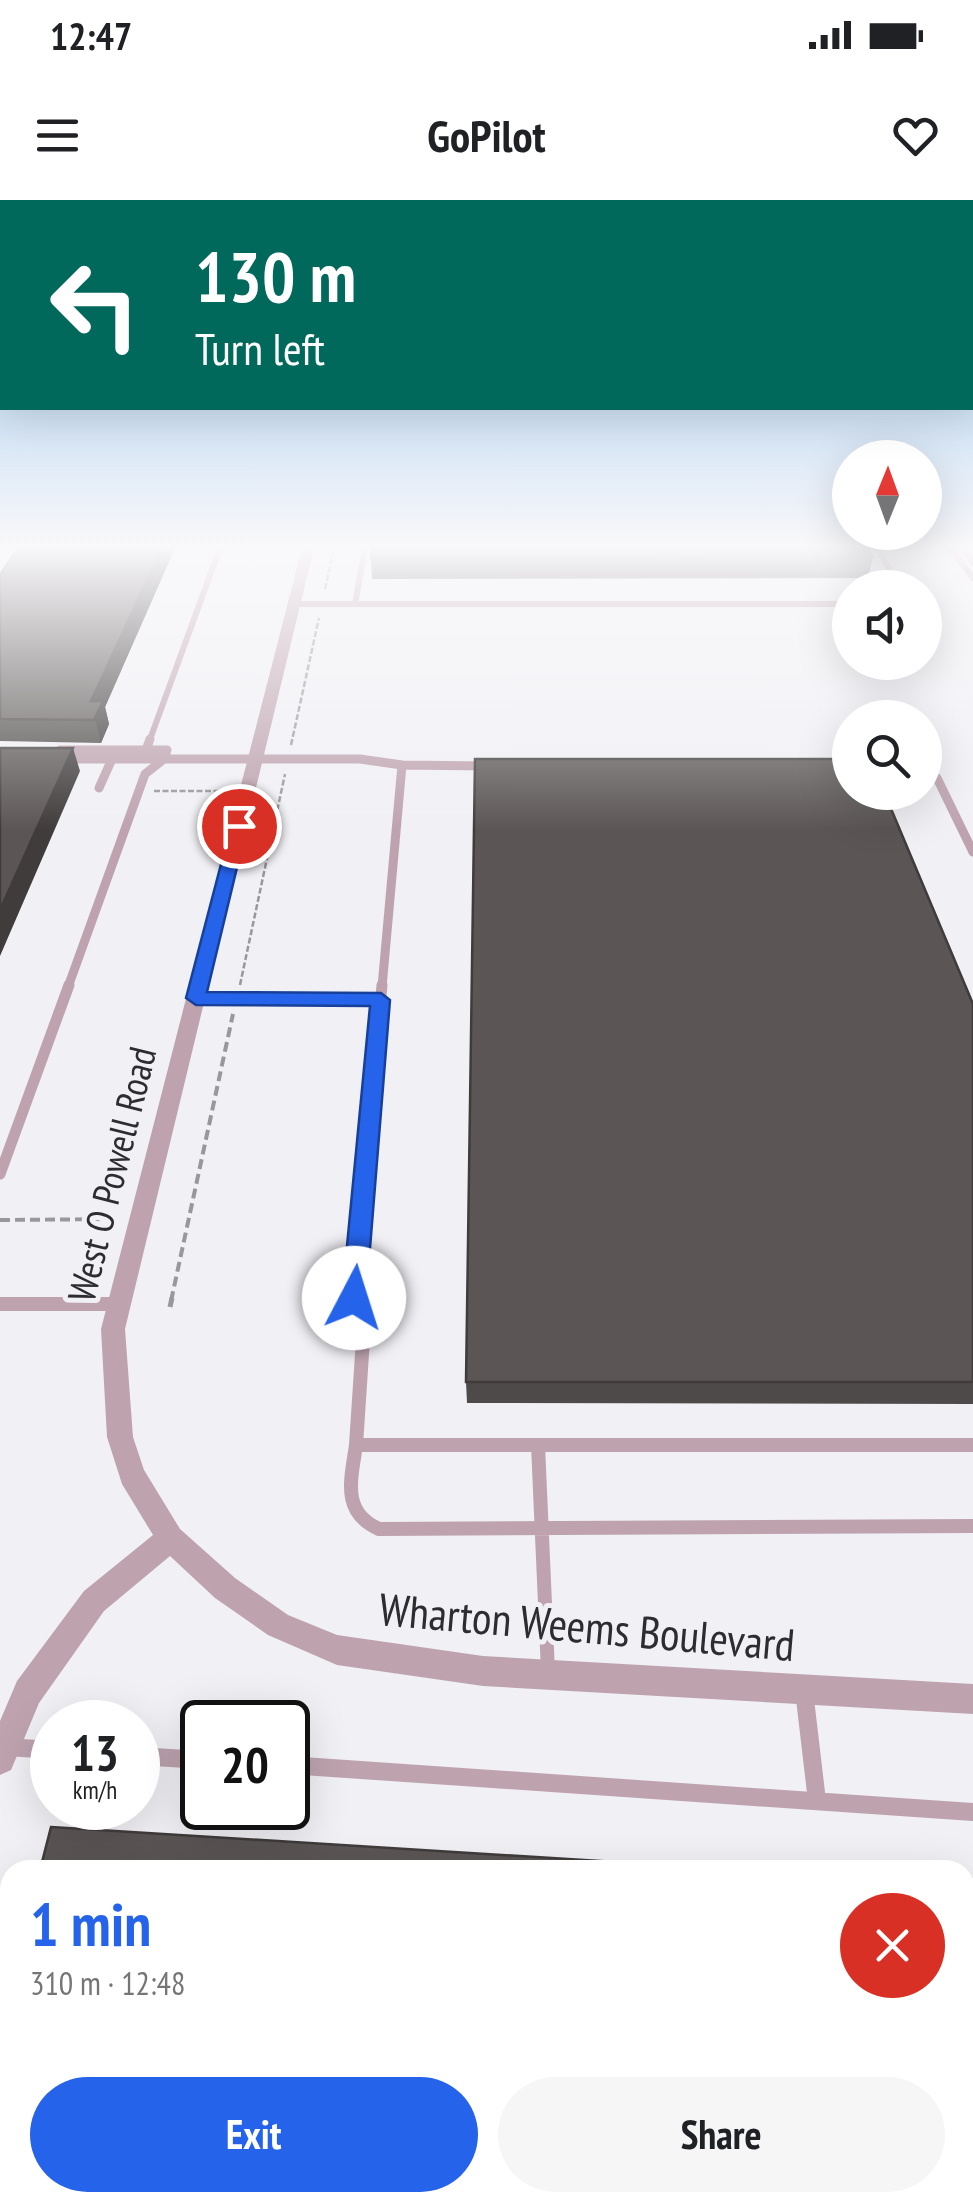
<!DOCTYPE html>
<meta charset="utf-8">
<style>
:root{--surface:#fff;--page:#f6f6f6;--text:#202124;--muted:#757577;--accent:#2563eb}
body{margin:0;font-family:"PT Sans Narrow",sans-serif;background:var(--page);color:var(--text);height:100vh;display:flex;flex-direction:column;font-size:38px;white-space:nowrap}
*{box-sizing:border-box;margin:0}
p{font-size:32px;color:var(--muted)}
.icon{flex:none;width:55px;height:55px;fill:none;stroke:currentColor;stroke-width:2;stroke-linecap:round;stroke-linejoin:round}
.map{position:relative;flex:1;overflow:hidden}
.sheet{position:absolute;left:0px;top:1660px;width:975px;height:352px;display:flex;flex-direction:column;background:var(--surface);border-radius:30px 30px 0 0;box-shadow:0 10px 40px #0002}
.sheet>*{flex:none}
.top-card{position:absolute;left:0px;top:0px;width:975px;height:210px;box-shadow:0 10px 40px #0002;background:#00695c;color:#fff;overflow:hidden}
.needle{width:65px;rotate:1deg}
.controls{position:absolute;left:832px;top:240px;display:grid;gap:20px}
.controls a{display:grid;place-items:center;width:110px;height:110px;border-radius:50%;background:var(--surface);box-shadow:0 10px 40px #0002;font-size:50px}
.speed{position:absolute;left:30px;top:1500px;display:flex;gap:20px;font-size:50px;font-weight:700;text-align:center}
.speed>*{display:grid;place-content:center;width:130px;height:130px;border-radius:50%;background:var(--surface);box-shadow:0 10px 40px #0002;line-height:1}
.speed small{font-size:25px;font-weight:400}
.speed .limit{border:5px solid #111;border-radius:15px;background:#fff;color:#111}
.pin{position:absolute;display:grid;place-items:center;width:85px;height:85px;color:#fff;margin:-42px;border:5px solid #fff;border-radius:50%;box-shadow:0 2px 10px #0007}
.me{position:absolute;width:110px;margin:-55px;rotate:5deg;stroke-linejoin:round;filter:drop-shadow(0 0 8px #0008)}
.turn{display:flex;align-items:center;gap:35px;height:210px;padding:0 30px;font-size:45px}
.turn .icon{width:130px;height:130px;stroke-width:2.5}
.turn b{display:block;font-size:70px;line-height:85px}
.round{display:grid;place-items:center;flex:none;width:105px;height:105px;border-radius:52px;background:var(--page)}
.overview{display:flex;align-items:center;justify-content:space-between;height:170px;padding:0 30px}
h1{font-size:60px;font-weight:700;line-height:75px;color:var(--accent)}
.button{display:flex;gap:20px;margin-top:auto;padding:20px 30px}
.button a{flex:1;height:115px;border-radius:60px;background:var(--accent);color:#fff;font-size:40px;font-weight:700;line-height:115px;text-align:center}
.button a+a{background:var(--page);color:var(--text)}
.status{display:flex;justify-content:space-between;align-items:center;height:70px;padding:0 50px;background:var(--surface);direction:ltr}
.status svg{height:28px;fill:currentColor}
header{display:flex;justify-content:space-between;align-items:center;height:130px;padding:0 30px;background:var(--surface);font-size:45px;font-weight:700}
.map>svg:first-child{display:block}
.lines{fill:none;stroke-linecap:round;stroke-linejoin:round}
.path-far2{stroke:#98979a;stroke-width:2.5;stroke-dasharray:6 2.5;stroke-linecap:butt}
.path-far1{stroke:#98979a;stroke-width:4;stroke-dasharray:10 5;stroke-linecap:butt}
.path{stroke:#98979a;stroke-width:5;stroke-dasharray:12 6;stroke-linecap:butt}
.service-far4{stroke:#bea3af;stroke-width:6}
.service-far3{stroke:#bea3af;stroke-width:9}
.service-far2{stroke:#bea3af;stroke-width:11}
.service-far1{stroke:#bea3af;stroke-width:14}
.service{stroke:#bea3af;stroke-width:18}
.minor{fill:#bea3af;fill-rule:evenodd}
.wall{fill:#4e4a49}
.shaded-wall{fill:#403c3c}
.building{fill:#5b5655;stroke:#403c3c;stroke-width:2.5}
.route{fill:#2563eb;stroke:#184099;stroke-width:2.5}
.labels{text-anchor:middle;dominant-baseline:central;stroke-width:10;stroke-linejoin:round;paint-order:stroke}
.street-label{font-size:38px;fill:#2d2c2e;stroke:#f1f0f5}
.near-street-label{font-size:45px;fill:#2d2c2e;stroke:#f1f0f5}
</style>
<div class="status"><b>12:47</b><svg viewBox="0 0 49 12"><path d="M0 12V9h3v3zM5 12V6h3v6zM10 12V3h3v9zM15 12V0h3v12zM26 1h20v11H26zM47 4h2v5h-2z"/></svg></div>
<header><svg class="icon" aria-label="menu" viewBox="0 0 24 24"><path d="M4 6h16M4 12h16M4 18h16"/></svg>GoPilot<svg class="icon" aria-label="heart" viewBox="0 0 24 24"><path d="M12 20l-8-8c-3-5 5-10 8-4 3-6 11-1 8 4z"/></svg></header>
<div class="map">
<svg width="973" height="2012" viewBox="0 0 973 2012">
<rect width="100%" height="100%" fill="#f1f0f5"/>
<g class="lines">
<!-- path-far2 -->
<path class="path-far2" d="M325,389L334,348
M291,545L319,418
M154,591H229
M240,785L285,574"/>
<!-- path-far1 -->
<path class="path-far1" d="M0,1020L120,1019
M171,1101L233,814"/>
<!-- path -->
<path class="path" d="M170,1107L172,1098"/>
<!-- service-far4 -->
<path class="service-far4" d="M877,348L900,388
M950,348L973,378
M963,348L973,363
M294,404H850
M355,404L365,348
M149,542L220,348"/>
<!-- service-far3 -->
<path class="service-far3" d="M60,550H167L164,559H64
M146,550L150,539
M925,569L937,578L973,652
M99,588L112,559
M68,787L145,574L164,559H360L402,565
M382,787L402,565L488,566"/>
<!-- service-far2 -->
<path class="service-far2" d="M196,799H381
M0,974L69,785
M354,1098L382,785"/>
<!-- service-far1 -->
<path class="service-far1" d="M0,1104H120
M363,1139L356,1245H538
M356,1245C351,1280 341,1312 379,1329L973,1326
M548,1472L538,1245H973
M804,1491L805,1502"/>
<!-- service -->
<path class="service" d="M805,1499L817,1601
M7,1547L52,1550
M138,1556L202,1560
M288,1565L973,1612"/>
<!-- minor -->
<path class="minor" d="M302,348H314L125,1129L133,1237L144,1270L180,1329L235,1378L288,1415L337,1435L483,1456L973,1484V1514L483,1486L337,1465L268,1435L215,1398L170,1356L104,1411L39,1503L11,1570L0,1575V1521L17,1481L84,1391L153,1335L122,1284L107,1237L101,1129Z"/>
</g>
<!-- wall -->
<path class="wall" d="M18,348H175L105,507L109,524L101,543L0,541V375Z
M873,357L868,378L372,379L371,358Z
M973,804V1204L467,1203L466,1182Z"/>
<!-- shaded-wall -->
<path class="shaded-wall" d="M162,348H175L105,507L109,524L101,543L91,501Z
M73,548L80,571L0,756V710Z"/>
<!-- building -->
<path class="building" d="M18,348H162L91,501H103L94,520L0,519V375Z
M372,348H868L873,357L371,358Z
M0,548H73L0,710Z
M475,559H850V592H884L973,804V1182H466Z
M51,1627L745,1670H40Z
M965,1684H973V2012H0V1818L10,1781V2002H965Z"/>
<!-- sky -->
<linearGradient id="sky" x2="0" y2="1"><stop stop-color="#92c2ef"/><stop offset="0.55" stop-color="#f9f8fa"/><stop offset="1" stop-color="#f9f8fa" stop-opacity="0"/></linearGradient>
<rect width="973" height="630" fill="url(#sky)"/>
<!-- route -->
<path class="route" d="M239,621L247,626L207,792L381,793L390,800L366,1098L362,1105H345L342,1098L370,806L196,805L186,798L231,626Z"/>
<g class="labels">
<!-- street labels -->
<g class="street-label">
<text transform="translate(111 974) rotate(-76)">West O Powell Road</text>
</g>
<!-- near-street labels -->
<g class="near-street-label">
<text transform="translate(587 1426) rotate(5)">Wharton Weems Boulevard</text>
</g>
</g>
</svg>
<div class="controls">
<a><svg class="needle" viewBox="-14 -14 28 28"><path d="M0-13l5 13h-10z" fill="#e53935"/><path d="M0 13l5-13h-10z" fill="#757577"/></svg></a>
<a><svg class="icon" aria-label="sound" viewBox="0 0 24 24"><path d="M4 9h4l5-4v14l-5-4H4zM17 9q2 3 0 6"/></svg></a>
<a><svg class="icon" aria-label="search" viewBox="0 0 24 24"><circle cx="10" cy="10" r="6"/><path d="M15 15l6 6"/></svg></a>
</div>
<div class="speed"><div>13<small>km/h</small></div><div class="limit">20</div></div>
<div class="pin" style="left:239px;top:626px;background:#d93025"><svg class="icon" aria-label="arrive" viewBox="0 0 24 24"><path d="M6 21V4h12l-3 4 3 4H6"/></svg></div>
<svg class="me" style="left:354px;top:1098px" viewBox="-20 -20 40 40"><circle r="19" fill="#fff"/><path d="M0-13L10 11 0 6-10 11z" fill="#2563eb"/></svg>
<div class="top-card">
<div class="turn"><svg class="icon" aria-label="left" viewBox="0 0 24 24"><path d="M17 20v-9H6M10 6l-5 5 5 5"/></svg><div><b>130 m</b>Turn left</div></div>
</div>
<section class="sheet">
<div class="overview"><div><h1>1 min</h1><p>310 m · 12:48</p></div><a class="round" style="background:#d93025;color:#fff"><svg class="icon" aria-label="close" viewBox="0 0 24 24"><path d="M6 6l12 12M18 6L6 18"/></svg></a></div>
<div class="button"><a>Exit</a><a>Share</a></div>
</section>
</div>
